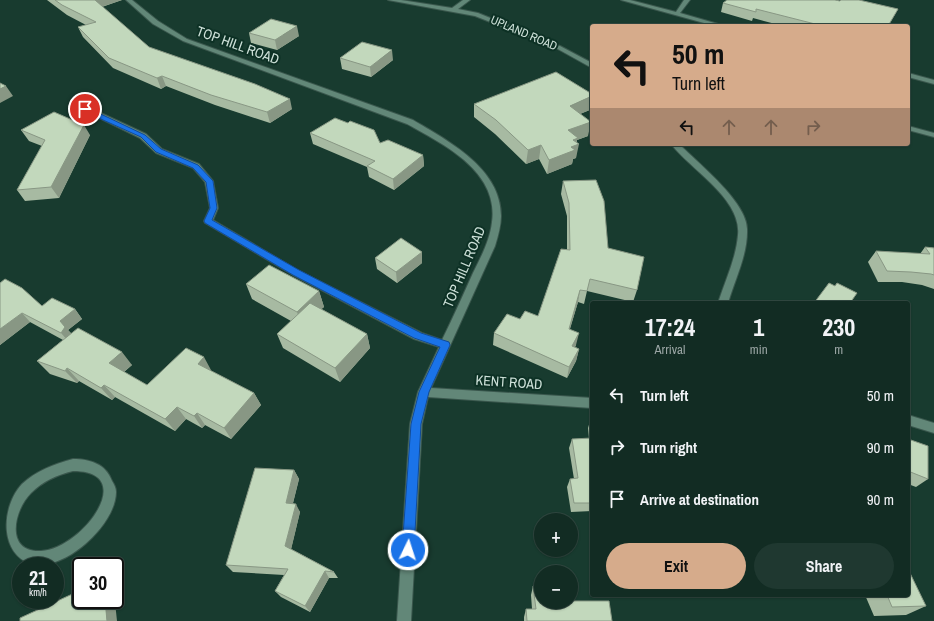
<!DOCTYPE html>
<meta charset="utf-8">
<style>
:root{--surface:#122c23;--page:#1f3830;--text:#f1f3f6;--muted:#9ca7a6;--line:#314841;--accent:#d6ab8b}
body{margin:0;font-family:"Archivo Narrow",sans-serif;background:var(--page);color:var(--text);height:100vh;display:flex;flex-direction:column;font-size:15px;white-space:nowrap}
*{box-sizing:border-box;margin:0}
p{font-size:13px;color:var(--muted)}
.icon{flex:none;width:22px;height:22px;fill:none;stroke:currentColor;stroke-width:2;stroke-linecap:round;stroke-linejoin:round}
.map{position:relative;flex:1;overflow:hidden}
.details{position:absolute;left:590px;top:301px;width:320px;height:296px;display:flex;flex-direction:column;background:var(--surface);border-radius:4px;box-shadow:0 1px 3px #0004,0 0 0 1px var(--line)}
.details>*{flex:none}
.top-card{position:absolute;left:590px;top:24px;width:320px;height:122px;border-radius:4px;box-shadow:0 1px 3px #0004,0 0 0 1px var(--line);background:#d6ab8b;color:#111;overflow:hidden}
.fabs{position:absolute;left:534px;top:513px;display:grid;gap:8px}
.fabs a{display:grid;place-items:center;width:44px;height:44px;border-radius:50%;background:var(--surface);box-shadow:0 1px 3px #0004,0 0 0 1px var(--line);font-size:20px}
.speed{position:absolute;left:12px;top:557px;display:flex;gap:8px;font-size:20px;font-weight:700;text-align:center}
.speed>*{display:grid;place-content:center;width:52px;height:52px;border-radius:50%;background:var(--surface);box-shadow:0 1px 3px #0004,0 0 0 1px var(--line);line-height:1}
.speed small{font-size:10px;font-weight:400}
.speed .limit{border:2px solid #111;border-radius:6px;background:#fff;color:#111}
.pin{position:absolute;display:grid;place-items:center;width:34px;height:34px;color:#fff;margin:-17px;border:2px solid #fff;border-radius:50%;box-shadow:0 1px 4px #0007}
.me{position:absolute;width:44px;margin:-22px;rotate:4deg;stroke-linejoin:round;filter:drop-shadow(0 0 3px #0008)}
.turn{display:flex;align-items:center;gap:14px;height:84px;padding:0 16px;font-size:18px}
.turn .icon{width:52px;height:52px;stroke-width:2.5}
.turn b{display:block;font-size:28px;line-height:34px}
.lanes{display:flex;align-items:center;height:38px;padding:0 16px;background:#0003;justify-content:center;gap:20px;direction:ltr}
.lanes .off{opacity:.35}
.eta{display:flex;justify-content:space-evenly;align-items:center;height:68px;text-align:center}
.eta b{font-size:24px;font-weight:700;line-height:28px}
.button{display:flex;gap:8px;margin-top:auto;padding:8px 16px}
.button a{flex:1;height:46px;border-radius:24px;background:var(--accent);color:#111;font-size:16px;font-weight:700;line-height:46px;text-align:center}
.button a+a{background:var(--page);color:var(--text)}
ul{padding:0;list-style:none}
li{display:flex;align-items:center;gap:12px;height:52px;padding:0 16px}
li div{flex:1}
li b{display:block;font-size:15px}
li em{font-style:normal}
.map>svg:first-child{display:block}
.lines{fill:none;stroke-linecap:round;stroke-linejoin:round}
.minor-casing{stroke:#3a574d;stroke-width:2}
.minor{fill:#628778;fill-rule:evenodd}
.wall{fill:#a7baa2}
.shaded-wall{fill:#889784}
.building{fill:#c2d8bc;stroke:#889784}
.route{fill:#1a73e8;stroke:#114b97}
.labels{text-anchor:middle;dominant-baseline:central;stroke-width:4;stroke-linejoin:round;paint-order:stroke}
.far-street-label{font-size:12px;fill:#cee1d9;stroke:#0d3125}
.street-label{font-size:14px;fill:#cee1d9;stroke:#0d3125}
</style>
<div class="map">
<svg width="934" height="621" viewBox="0 0 934 621">
<rect width="100%" height="100%" fill="#183b2f"/>
<g class="lines">
<defs>
<path id="minor" d="M126,0H132L158,21L187,39L413,120C448,141 501,168 501,216C501,226 498,236 495,246L431,388L592,398V408L428,397L422,424L411,621H397L410,424L418,392L439,347L414,339L293,275L205,223L204,221L210,208L205,182L193,168L156,153L140,138L81,109L82,107H88L146,134L162,149L199,164L213,181L218,208L213,220L299,271L422,333L442,340C453,318 463,295 473,273C481,257 490,240 492,222C494,209 491,195 484,183C468,156 434,139 407,124L183,41L153,24Z
M388,0H401L452,8L463,0H470L458,9L478,13L560,46L592,63V68L556,48L475,16Z
M621,0H630L676,12L684,0H690L680,13L725,26H715Z
M908,73L934,80V84L908,77Z
M908,126L934,133V137L908,130Z
M671,144H679C698,163 747,202 747,229C748,254 735,279 728,303H718C725,281 736,259 738,235C742,199 691,170 671,144Z
M908,415L934,423V433L908,425Z
M73,459C90,459 106,464 112,481C114,484 116,488 116,492C116,525 64,572 32,564C0,555 0,508 22,484C36,471 54,464 73,459ZM73,471C140,471 82,549 41,551C5,553 13,511 31,493C43,481 57,475 73,471Z"/>
</defs>
<!-- minor casing -->
<use href="#minor" class="minor-casing"/>
<!-- minor -->
<use href="#minor" class="minor"/>
</g>
<!-- wall -->
<path class="wall" d="M47,0H122L102,7L149,47L292,109L270,123L215,105L166,86L161,89L113,68L83,37L78,27L86,25L67,15Z
M840,1L898,9L888,26H783L753,18L752,21L721,12L723,3Z
M249,33L299,36L277,50L251,43Z
M340,58L393,60L371,77L342,69Z
M474,104L592,109L580,114L588,136L577,140L576,158L573,159L572,164L547,174L539,159L526,164L495,134L474,117Z
M21,130L90,135L59,198L25,201L17,190L42,146L29,141Z
M310,133L380,143L423,155L424,166L394,190L369,177L367,167L313,144Z
M563,181L608,248L637,290L633,302L587,291L584,304L578,302L570,329L576,345L575,347L579,349L576,361L567,378L493,345L494,333L520,319L538,316L567,250V216L561,194Z
M925,247L934,248V289L922,285L902,282H878L868,262L876,251L920,254Z
M422,252V263L397,283L377,269L375,258Z
M0,283L42,306L75,309L82,319L68,330L71,333L132,365L124,372L147,385L211,370V371L254,393L261,405L231,439L205,425L202,428L186,419L175,431L115,397L112,400L79,381L77,383L50,374L37,361L63,340L30,322L0,345Z
M246,284L319,291L324,307L321,309L367,334L370,348L340,382L283,348L277,334L291,321L252,299Z
M591,418H592V511L571,512L567,487L570,479H574L569,448L572,439H589L588,428Z
M908,439L928,479L916,487L908,484Z
M294,470L299,479L293,503L300,512L291,549L334,572L338,578H329L310,612L281,597L275,591L284,575L233,572L226,565Z
M533,586L574,601L612,621H524V617L526,609H532L531,595Z
M865,595H908L926,606L906,615L874,616Z"/>
<!-- shaded-wall -->
<path class="shaded-wall" d="M94,0H122L98,8Z
M297,26L299,36L277,50L275,40Z
M392,50L393,60L371,77L370,67Z
M162,76L166,86L161,89L157,78Z
M6,86L13,96L0,103V89Z
M592,96V109L568,119L570,106Z
M290,99L292,109L270,123L267,112Z
M591,122L588,136L577,140L576,145L579,144L576,158L573,159L572,164L547,174L549,160L568,130Z
M84,125L90,135L59,198L51,187Z
M541,145L539,159L526,164L528,150Z
M423,155L424,166L394,190L393,179Z
M422,252V263L397,283L396,272Z
M580,290L578,302L566,341L569,329Z
M319,291L324,307L302,327L297,312Z
M75,309L82,319L68,330L73,336L69,342L61,333L60,321Z
M22,313L30,322L0,345V329Z
M579,333L576,345L570,358L572,346Z
M367,334L370,348L340,382L335,368Z
M579,349L576,361L567,378L569,367Z
M122,352L132,365L119,376L109,363Z
M204,357L211,370L206,377L198,364Z
M67,368L79,381L77,383L65,371Z
M104,385L115,397L112,400L101,388Z
M254,393L261,405L231,439L224,428Z
M177,407L186,419L175,431L165,419Z
M197,413L205,425L202,428L194,416Z
M294,470L299,479L291,511L286,503Z
M296,504L300,512L290,554L285,546Z
M325,571L329,578L310,612L305,606Z
M79,591L81,592V600H91L92,612L80,606Z
M105,600H112L115,602L117,621H107Z"/>
<!-- building -->
<path class="building" d="M55,0H95L149,47L255,84L290,99L267,112L211,95L162,76L157,78L109,58L78,27L96,22L62,5Z
M727,0H835L840,1L841,0H859L898,9L888,26H823L756,9V12L723,3Z
M271,19L297,26L275,40L249,33Z
M362,42L392,50L370,67L340,58Z
M556,72L592,94V96L570,106L591,122L568,130L578,138L573,140L579,144L571,147L575,150L549,160L541,145L528,150L496,120L474,104Z
M0,83L6,86L0,89Z
M54,112L84,125L51,187L17,190L45,140L21,130Z
M335,118L348,123L350,121L374,130L380,143L388,140L423,155L393,179L367,166L375,161L310,133Z
M596,180L604,201L608,248L644,257L637,290L590,279L587,291L580,290L569,329L579,333L572,346L579,349L569,367L494,333L507,314L520,319L525,311L538,316L561,249L570,250L569,203L563,181Z
M401,238L422,252L396,272L375,258Z
M925,247L934,248V275L931,274L911,272L887,271L876,251L930,254Z
M269,265L319,291L297,312L246,284Z
M5,279L22,288L42,306L52,298L75,309L60,321L65,327L61,333L22,313L0,329V283Z
M829,283L835,286L837,283L857,293L850,303H814Z
M310,303L367,334L335,368L277,334Z
M78,328L122,352L109,363L147,385L186,348L204,357L198,364L254,393L224,428L197,413L194,416L177,407L165,419L104,385L101,388L67,368L65,371L37,361Z
M591,418H592V426Z
M592,438V503H574L570,479L578,478L572,439Z
M908,439L928,446V479L908,471Z
M255,468L294,470L286,503L296,504L285,546L334,572L325,571L305,606L275,591L288,569L226,565Z
M908,569L926,606L892,607L887,595H908Z
M533,586H541V602H571V586H572L574,601H609L612,621H527L526,609H536Z
M79,591L80,606L94,600H105L107,621H20V618Z"/>
<!-- route -->
<path class="route" d="M83,108H88L145,135L161,149L198,165L213,181L217,208L212,220L299,270L421,333L449,342L450,345L429,392L421,424L414,550L413,554L408,556L404,554L402,550L411,424L419,392L440,347L414,338L293,275L205,223L204,221L210,208L206,182L193,168L156,152L141,137L83,111Z"/>
<g class="labels">
<!-- far-street labels -->
<g class="far-street-label">
<text transform="translate(524 33) rotate(23)">UPLAND ROAD</text>
</g>
<!-- street labels -->
<g class="street-label">
<text transform="translate(238 45) rotate(20)">TOP HILL ROAD</text>
<text transform="translate(464 267) rotate(-67)">TOP HILL ROAD</text>
<text transform="translate(509 382) rotate(4)">KENT ROAD</text>
</g>
</g>
</svg>
<div class="fabs">
<a>+</a>
<a>−</a>
</div>
<div class="speed"><div>21<small>km/h</small></div><div class="limit">30</div></div>
<div class="pin" style="left:85px;top:109px;background:#d93025"><svg class="icon" aria-label="arrive" viewBox="0 0 24 24"><path d="M6 21V4h12l-3 4 3 4H6"/></svg></div>
<svg class="me" style="left:408px;top:550px" viewBox="-20 -20 40 40"><circle r="17" fill="#1a73e8" stroke="#fff" stroke-width="3"/><path d="M0-11L8 9 0 5-8 9z" fill="#fff"/></svg>
<div class="top-card">
<div class="turn"><svg class="icon" aria-label="left" viewBox="0 0 24 24"><path d="M17 20v-9H6M10 6l-5 5 5 5"/></svg><div><b>50 m</b>Turn left</div></div>
<div class="lanes"><svg class="icon" aria-label="left" viewBox="0 0 24 24"><path d="M17 20v-9H6M10 6l-5 5 5 5"/></svg><svg class="icon off" aria-label="ahead" viewBox="0 0 24 24"><path d="M12 20V5M6 11l6-6 6 6"/></svg><svg class="icon off" aria-label="ahead" viewBox="0 0 24 24"><path d="M12 20V5M6 11l6-6 6 6"/></svg><svg class="icon off" aria-label="right" viewBox="0 0 24 24"><path d="M7 20v-9h11M14 6l5 5-5 5"/></svg></div>
</div>
<section class="details">
<div class="eta">
<div><b>17:24</b><p>Arrival</p></div>
<div><b>1</b><p>min</p></div>
<div><b>230</b><p>m</p></div>
</div>
<ul>
<li><svg class="icon" aria-label="left" viewBox="0 0 24 24"><path d="M17 20v-9H6M10 6l-5 5 5 5"/></svg><div><b>Turn left</b></div><em>50 m</em></li>
<li><svg class="icon" aria-label="right" viewBox="0 0 24 24"><path d="M7 20v-9h11M14 6l5 5-5 5"/></svg><div><b>Turn right</b></div><em>90 m</em></li>
<li><svg class="icon" aria-label="arrive" viewBox="0 0 24 24"><path d="M6 21V4h12l-3 4 3 4H6"/></svg><div><b>Arrive at destination</b></div><em>90 m</em></li>
</ul>
<div class="button"><a>Exit</a><a>Share</a></div>
</section>
</div>
